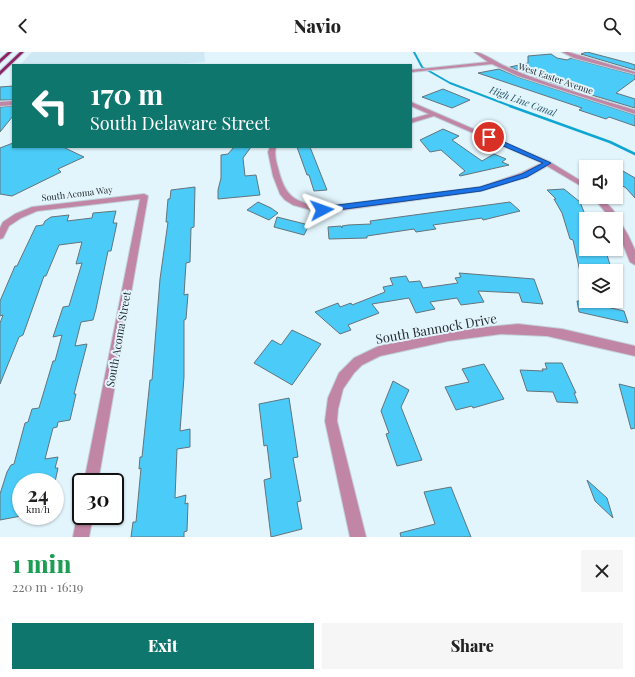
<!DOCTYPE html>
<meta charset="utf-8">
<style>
:root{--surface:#fff;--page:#f6f6f6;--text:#222;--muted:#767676;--accent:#0f766e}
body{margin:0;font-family:"Playfair Display",serif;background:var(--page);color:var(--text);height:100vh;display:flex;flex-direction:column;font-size:15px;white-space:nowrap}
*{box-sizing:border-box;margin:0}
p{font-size:13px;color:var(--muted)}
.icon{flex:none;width:22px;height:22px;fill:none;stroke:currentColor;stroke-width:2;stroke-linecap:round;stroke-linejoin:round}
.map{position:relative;height:485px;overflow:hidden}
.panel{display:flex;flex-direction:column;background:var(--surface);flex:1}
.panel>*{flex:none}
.top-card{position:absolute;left:12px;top:12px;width:400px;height:84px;border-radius:0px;box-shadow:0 1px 3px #0004;background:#0f766e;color:#fff;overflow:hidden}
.buttons{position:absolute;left:579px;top:108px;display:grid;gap:8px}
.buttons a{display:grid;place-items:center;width:44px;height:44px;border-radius:0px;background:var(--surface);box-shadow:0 1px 3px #0004;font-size:20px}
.speed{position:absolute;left:12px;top:421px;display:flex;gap:8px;font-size:20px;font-weight:700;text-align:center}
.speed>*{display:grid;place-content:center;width:52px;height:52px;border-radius:50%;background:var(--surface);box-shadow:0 1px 3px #0004;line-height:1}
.speed small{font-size:10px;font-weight:400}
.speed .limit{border:2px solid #111;border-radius:6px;background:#fff;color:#111}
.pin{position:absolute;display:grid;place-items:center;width:34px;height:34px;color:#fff;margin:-17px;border:2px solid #fff;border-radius:50%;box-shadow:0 1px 4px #0007}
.me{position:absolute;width:44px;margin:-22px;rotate:86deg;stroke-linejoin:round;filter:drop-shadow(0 0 3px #0008)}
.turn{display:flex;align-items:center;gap:14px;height:84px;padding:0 12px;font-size:18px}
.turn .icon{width:52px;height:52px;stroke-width:2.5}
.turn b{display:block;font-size:28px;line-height:34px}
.round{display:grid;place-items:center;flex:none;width:42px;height:42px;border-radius:0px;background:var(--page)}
.overview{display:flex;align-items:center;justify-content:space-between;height:68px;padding:0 12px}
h1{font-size:24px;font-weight:800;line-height:30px;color:#1e9e55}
.action{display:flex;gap:8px;margin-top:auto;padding:8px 12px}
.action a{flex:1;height:46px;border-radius:0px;background:var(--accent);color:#fff;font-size:16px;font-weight:800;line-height:46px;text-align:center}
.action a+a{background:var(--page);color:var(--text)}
header{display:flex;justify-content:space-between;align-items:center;height:52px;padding:0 12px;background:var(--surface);font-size:18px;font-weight:800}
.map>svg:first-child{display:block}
.built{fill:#cee8f4}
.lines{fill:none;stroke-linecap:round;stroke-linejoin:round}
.stream-far1{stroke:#0fa7d2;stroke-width:2}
.stream{stroke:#0fa7d2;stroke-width:2.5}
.building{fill:#4bcbf8;stroke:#63747b}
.minor-casing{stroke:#c0d0d7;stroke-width:2}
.primary-casing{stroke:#c0d0d7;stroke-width:2}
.minor{fill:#c185a5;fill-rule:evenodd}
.primary{fill:#8e2266;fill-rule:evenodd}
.route{fill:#1a73e8;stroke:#114b97}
.labels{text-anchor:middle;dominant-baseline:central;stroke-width:4;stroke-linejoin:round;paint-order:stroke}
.far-street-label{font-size:9px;fill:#232a2d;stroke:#e2f4fc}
.far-water-label{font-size:10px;font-style:italic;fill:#25586b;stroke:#e2f4fc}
.street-label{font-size:11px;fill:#232a2d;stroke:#e2f4fc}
.near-street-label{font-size:13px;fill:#232a2d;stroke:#e2f4fc}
</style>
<header><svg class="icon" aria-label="back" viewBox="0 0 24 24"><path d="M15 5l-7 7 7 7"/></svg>Navio<svg class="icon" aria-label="search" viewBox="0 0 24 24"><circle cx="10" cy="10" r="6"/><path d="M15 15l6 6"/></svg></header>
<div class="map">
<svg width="635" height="485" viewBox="0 0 635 485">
<rect width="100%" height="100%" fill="#e2f4fc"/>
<!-- built -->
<path class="built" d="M32,0H204L205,10L160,13H20Z"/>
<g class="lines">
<!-- stream-far1 -->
<path class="stream-far1" d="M414,0L422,15L450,31L513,55"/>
<!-- stream -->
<path class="stream" d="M510,54L610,90L635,102"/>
</g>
<!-- building -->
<path class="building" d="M587,0L629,11L635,13V18L581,2Z
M551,2L557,6L567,8L571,6L635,23V27L616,41L635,47V56L555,32L510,15L528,11V4Z
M499,17L518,25L635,63V74L609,65L606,67L579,58L582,56L478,21Z
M13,34V48H0V35Z
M443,37L470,48L452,56L422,45Z
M13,54V64L0,80V55Z
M443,77L459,84L452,88L482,109L494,102L506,107L502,110L509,113L460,124L459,123L465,119L441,98L430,100L420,88Z
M13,91V95H63L84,105L58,117L61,120L12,144L0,142V96Z
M234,95H251L243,106L245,124L256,123L260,143L218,147V138L221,126V103L228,102Z
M297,95H310L327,138L314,139L309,123H307Z
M616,115L635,126V146L626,136L616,130Z
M195,135L194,175L191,176L190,210L186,211L184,243L188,242L186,267L184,268V325L180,379L190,377V395L177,397L175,446L186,443L185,452L188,451L187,479L184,480V485H131L133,470H136L141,416L139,417L140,405H142L150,328H152L160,227L168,170H166L168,147H170L171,138Z
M564,137L580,150L586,165V199L607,203L612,219H586V223L581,224L573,188L570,187L562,161L554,147H556L547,138Z
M258,150L271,156L278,161L269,168L247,158Z
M510,150L520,159L483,168L482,166L433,173L436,177L416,180L414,177L367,184V186L329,187L328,175L341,174L342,176V174L348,173L371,172L370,169Z
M116,159L113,171H117L111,199H108L96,257L93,268L81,270L75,294L87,292L74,342H76L70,368L58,370L57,375L53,376L45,407L58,405L55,416H58L55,430H21V464L0,468V442L7,420L11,413L14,412L25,371L28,370L32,357L39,356L53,309H55L62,283L53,285L63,255L69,254L82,211L76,212L82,190L59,193L46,224H44L23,283L19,285L0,332V271L3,263L0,264V249L15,214H17L36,174L43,173L45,169L51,165L69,163L67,169L92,166L93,161Z
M277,165L309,173L304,183L274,175Z
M459,221L534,227L543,252L522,250L519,241L478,239L484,250L461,253L457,246L430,250L435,257L416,261L409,246L372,252L379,261L348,273L351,278L340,282L315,260L338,251L340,255L351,251L352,253L385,240L383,235L393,233L390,226L406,224L409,230L420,229L423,236L458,231L455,226L461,225Z
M577,249H603L607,255L624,259L628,271L579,260Z
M292,278L321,292L292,333L254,311L272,288L281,293Z
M545,311H562L576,341H574L578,351L557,350L553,340L527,339L520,318L543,319L542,317H547Z
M484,312L504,347L473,356L472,354L456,358L445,335L469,330L462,317Z
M393,329L409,338L401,355L422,408L397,414L386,382L389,381L381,359Z
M619,332L635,336V376L631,377Z
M289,346L298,405L293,406L301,449L297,450L302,477L271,485L264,428L271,426L267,393L264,394L259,352Z
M587,428L607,446L613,466L595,449Z
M451,435L471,485H401L400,481L435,472L424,440Z"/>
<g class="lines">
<defs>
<path id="minor" d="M474,0C483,0 497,11 507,15C548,33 592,45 635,58V62L518,24L492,12L411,20V18L488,10Z
M562,0H568L635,20V22L574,6Z
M13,49V53L0,54V50Z
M411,50L550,110L586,132V137L547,114L527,125L481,139L322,161L293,153L285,148L280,142L273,124L268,100L270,95H276C274,102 276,109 278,116C285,145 294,150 322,155L480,135L521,121L542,111L434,64L411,71V67L429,62L411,54Z
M144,142L148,144L98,430H84L140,147L37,159L21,166L9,174L3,186L0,187V176L3,170L15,162L32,155Z
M593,145H601L613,158L628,183L635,198V213L630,210L616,175V167H611Z
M518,272L562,277L635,294V304L547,284L501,282L448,289L380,304L362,313L354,321L343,337L338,357L337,369L366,485H350L325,369L328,346L339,321L354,306L379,294L466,277Z
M81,458V464H93L89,485H73L77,464Z"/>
<path id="primary" d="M8,0H12L0,11V7Z
M20,0H24L0,23V19Z"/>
</defs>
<!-- minor casing -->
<use href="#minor" class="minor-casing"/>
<!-- primary casing -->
<use href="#primary" class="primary-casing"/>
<!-- minor -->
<use href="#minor" class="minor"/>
<!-- primary -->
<use href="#primary" class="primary"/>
</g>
<!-- route -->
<path class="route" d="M487,84H491L551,111L527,125L481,139L322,160L318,158L322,155L480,135L522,122L543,111L487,87Z"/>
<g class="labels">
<!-- far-street labels -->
<g class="far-street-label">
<text transform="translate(556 26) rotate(19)">West Easter Avenue</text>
<text transform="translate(77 141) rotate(-7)">South Acoma Way</text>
</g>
<!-- far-water labels -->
<g class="far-water-label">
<text transform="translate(523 49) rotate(20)">High Line Canal</text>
</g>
<!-- street labels -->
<g class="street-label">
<text transform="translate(118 287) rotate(-80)">South Acoma Street</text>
</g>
<!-- near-street labels -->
<g class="near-street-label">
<text transform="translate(436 276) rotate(-10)">South Bannock Drive</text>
</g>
</g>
</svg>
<div class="buttons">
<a><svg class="icon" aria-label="sound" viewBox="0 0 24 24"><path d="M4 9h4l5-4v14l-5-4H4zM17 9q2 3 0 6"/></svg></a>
<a><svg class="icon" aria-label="search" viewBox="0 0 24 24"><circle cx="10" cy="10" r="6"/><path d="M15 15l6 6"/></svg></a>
<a><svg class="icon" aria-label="layers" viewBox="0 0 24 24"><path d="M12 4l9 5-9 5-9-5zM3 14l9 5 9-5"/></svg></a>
</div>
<div class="speed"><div>24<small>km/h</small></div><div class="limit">30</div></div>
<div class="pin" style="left:489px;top:85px;background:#d93025"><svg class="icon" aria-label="arrive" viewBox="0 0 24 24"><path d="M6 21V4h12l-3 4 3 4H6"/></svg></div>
<svg class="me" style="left:322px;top:158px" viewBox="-20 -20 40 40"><path d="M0-17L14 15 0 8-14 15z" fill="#1a73e8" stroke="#fff" stroke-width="4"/></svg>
<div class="top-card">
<div class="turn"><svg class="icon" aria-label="left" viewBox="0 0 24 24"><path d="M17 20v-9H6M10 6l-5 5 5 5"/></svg><div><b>170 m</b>South Delaware Street</div></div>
</div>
</div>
<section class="panel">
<div class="overview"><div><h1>1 min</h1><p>220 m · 16:19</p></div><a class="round"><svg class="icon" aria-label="close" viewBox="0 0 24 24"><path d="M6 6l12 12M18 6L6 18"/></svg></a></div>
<div class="action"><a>Exit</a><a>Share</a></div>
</section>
